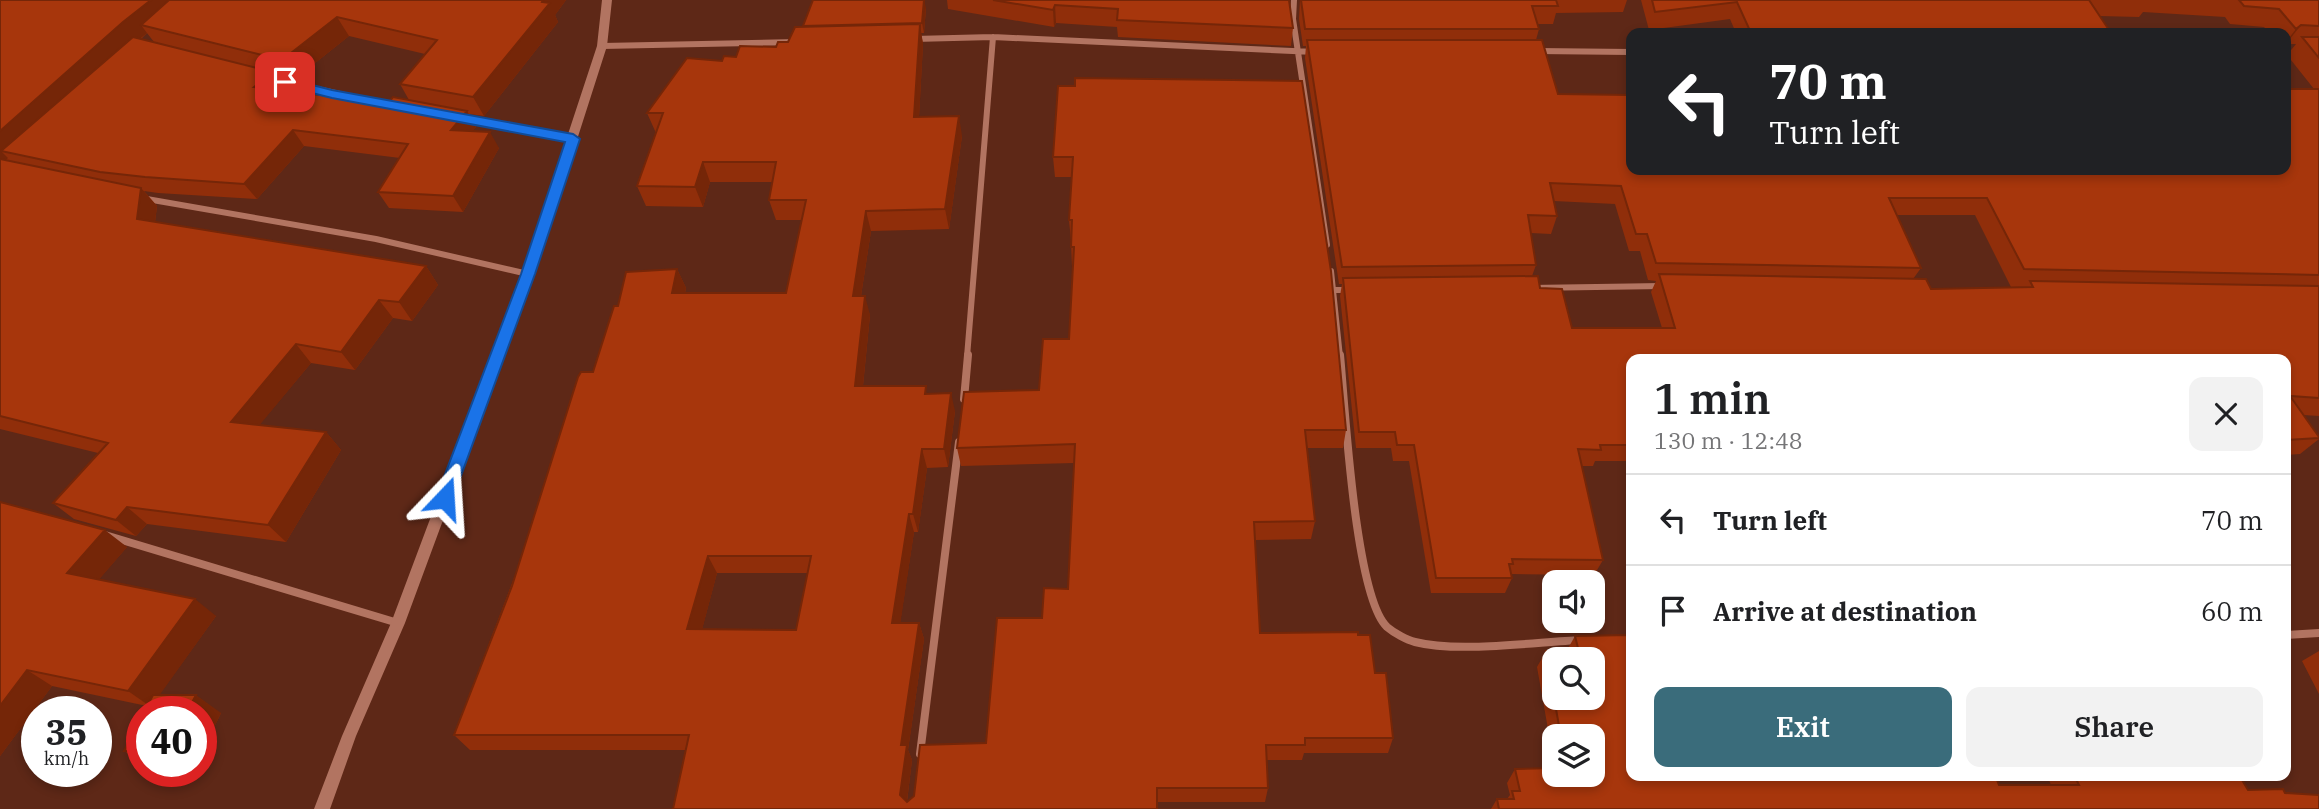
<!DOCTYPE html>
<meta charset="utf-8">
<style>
:root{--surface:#fff;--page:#f2f2f2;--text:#202124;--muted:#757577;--line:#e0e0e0;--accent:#3a6c7b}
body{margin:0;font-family:"IBM Plex Serif",serif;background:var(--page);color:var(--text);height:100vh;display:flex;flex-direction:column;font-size:26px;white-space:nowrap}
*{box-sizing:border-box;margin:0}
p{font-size:23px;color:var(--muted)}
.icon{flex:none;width:38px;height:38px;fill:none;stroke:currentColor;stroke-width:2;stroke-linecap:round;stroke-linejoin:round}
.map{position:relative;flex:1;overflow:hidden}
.panel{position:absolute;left:1626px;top:354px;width:665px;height:427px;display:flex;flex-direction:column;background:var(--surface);border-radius:14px;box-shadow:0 4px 10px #0003}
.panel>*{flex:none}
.guide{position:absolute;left:1626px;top:28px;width:665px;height:147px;border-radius:14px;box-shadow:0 4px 10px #0003;background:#202124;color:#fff;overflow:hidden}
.controls{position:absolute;left:1542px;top:570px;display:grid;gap:14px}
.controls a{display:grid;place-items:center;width:63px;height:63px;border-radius:14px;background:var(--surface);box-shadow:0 4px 10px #0003;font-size:35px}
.speed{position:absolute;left:21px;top:696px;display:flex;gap:14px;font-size:35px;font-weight:700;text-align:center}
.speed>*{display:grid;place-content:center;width:91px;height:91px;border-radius:50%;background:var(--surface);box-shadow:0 4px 10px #0003;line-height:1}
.speed small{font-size:18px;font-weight:400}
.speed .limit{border:10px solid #d22;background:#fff;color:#111}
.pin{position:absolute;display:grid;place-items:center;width:60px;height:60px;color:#fff;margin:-30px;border-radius:14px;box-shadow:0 4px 10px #0006}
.me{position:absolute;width:77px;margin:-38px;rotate:20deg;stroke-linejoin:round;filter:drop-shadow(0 0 5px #0008)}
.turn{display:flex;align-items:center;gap:24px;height:147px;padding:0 28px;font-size:32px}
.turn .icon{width:91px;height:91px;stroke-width:2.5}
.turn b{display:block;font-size:49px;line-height:60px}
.round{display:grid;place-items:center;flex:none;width:74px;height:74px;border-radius:14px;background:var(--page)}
.head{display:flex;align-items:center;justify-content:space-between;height:119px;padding:0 28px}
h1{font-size:42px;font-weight:600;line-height:52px}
.cta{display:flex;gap:14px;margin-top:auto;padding:14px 28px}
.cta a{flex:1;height:80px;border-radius:14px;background:var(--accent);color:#fff;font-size:28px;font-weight:600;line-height:80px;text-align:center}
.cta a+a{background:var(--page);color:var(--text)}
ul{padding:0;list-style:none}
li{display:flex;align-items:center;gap:21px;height:91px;padding:0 28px;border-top:2px solid var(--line)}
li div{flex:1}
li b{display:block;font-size:26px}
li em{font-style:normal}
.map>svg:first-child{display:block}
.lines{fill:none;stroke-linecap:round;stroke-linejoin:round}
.minor-far1{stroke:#b27461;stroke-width:6}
.minor{stroke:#b27461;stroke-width:8}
.tertiary{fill:#b27461;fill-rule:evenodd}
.wall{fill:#902e0a;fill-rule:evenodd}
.shaded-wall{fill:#752608}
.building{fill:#a7360c;stroke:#752608;stroke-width:2;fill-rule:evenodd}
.route{fill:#1a73e8;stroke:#114b97;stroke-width:2}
</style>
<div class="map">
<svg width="2319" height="809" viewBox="0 0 2319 809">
<rect width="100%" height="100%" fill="#5e2817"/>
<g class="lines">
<!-- minor-far1 -->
<path class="minor-far1" d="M1294,0L1293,19L1327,245
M914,39L993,37L1315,52
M602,46L797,42
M1537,51L1631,52
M272,79L376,102
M464,118L573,139
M141,198L376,239L528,274
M1331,271L1340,357
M1530,288L1662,286
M1334,290H1351
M967,357L993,37"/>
<!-- minor -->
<path class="minor" d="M1340,355C1345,406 1355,597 1387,627C1394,633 1407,640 1415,642C1458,653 1535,642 1581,640
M964,399L968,355
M105,535L398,623
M2286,635L2319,633
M920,754L959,442"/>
<!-- tertiary -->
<path class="tertiary" d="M602,0H612L607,46L534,274L405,623L356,736L330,809H314L342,736L391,623L522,274L597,46Z"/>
</g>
<!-- wall -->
<path class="wall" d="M0,0H566L555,15L558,22L484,116L469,114L476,127L472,131L499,148L463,212L389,208L378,192L400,158L304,146L257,199L158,193L144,191L157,206L155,222L426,266L438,285L412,321L393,318L355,370L311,363L259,425L326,432L341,450L286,542L147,524L136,536L74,519L53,503L98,453L0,429ZM147,33L154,42L141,39ZM349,36L425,54L400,84L409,100L388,103L281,90L284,88L274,73L295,79Z
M947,0H1289L1293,28L1291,46L1118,37L1117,27L1056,23L1054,27L948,9Z
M1300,0H1627L1623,12L1556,13L1553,24H1537L1539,29L1536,40L1558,94L1631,170L2314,89L2287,55L2296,44H2286V33H2270L2264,27L2230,24L2225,17L2143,12L2139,17L2099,16L2111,33H1736L1730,19L1649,30L1641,0H2319V416L2303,415L2319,437V439L2300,454L2286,455V359H1631V461H1595L1593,466H1581L1603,560L1594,575L1511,574L1512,578L1505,593H1431L1409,461H1393L1391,448H1356L1340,296L1342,284H1339L1305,58L1306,46H1303L1299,19ZM1554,201L1615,204L1629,251H1640L1648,280L1656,281L1651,292L1662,328H1572L1540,288L1532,276L1536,265L1531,233L1551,234L1557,216ZM1897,215H1975L2011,287H2025L1931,289L1913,279L1921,268Z
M926,8L924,33H921L923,44L919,117L962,136L949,229L871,231L861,296L870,315L863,386L928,393L955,411L948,467L927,468L918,532H914L900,623H919L924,639L908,750L912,760L907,802L986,743L1042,618L1068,589L1074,463L961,466L957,448L1039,390L1069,339L1073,267H1072L1071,240L1069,220L1072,177H1055L1053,157L1058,86L1346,430L1343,448H1307L1315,521L1311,539L1255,540L1260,633L1358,635L1375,673L1393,738L1388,753H1304L1302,760H1266L1268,788L1265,802H1157L673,809L686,750H470L454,735L618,306L677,269L686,288L685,293H786L802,220H776L769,200L772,182H710L703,207L646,206L637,186L656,133L647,113L722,61L776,47L788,42L803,27V26ZM717,573H808L796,630L702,629Z
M0,502L127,547L99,579L216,616L159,695L221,713L201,754V712L147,706L52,686L0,756Z
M1575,636L1631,775L1999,785H2051L2047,775H2239L2248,790L2285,793L2319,809H1491L1497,799H1507L1510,795L1507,783L1515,769L1592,775V737H1554V763L1537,667L1546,651L1566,652Z
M2319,651V694L2302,661Z
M142,716V762L124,751Z"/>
<!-- shaded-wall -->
<path class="shaded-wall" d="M151,0H189L141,25L147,33L1,151L8,158L0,165V131L123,22Z
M543,0H566L555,15L558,22L484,116L473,97Z
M924,0L926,8L924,33L922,23Z
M1055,5L1056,23L1054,27L1053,10Z
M337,17L349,36L295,79L282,60Z
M920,24L923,44L918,137L914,117Z
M2301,25L2286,44V42L2296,29Z
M273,72L284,88L265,103L254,87Z
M467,111L476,127L460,146L451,130Z
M959,116L962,136L949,229L945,209Z
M293,130L304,146L257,199L244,184Z
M490,132L499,148L463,212L453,196Z
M703,162L710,182L703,207L695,187Z
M141,188L157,206L153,238L137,219Z
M866,211L871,231L858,315L853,296Z
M426,266L438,285L412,321L399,302Z
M677,269L686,288L681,313L672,293Z
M865,296L870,315L861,405L855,386Z
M379,300L393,318L355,370L341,352Z
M296,344L311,363L248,439L231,422Z
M951,393L955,411L948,467L944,449Z
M326,432L341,450L286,542L268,525Z
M922,449L927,468L918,532L913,514Z
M127,507L147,524L136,536L116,520Z
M909,514L914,532L898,639L892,623Z
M105,530L127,547L90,590L67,573Z
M708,556L717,573L698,645L687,629Z
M195,599L216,616L151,707L128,691Z
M919,623L924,639L908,750L912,760L906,809L900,795L901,745Z
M27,670L52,686L0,756V706Z
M196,695L221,713L201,754V712H187Z"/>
<!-- building -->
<path class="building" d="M0,0H151L123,22L0,131Z
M169,0H543L542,2L550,3L473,97L400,84L437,40L337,17L282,60L141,25Z
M813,0H924L922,23L803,26Z
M993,0H1289L1293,28L1117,20L1118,9L1055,5L1053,10Z
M1301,0H1556L1558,6H1532L1539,29H1305Z
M1652,0H2089L2111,33H1751L1737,2L1655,12Z
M2239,0H2319V26L2301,25L2296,29L2279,9L2244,6Z
M920,24L914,117L959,116L945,209L866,211L853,296H865L855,386H926L925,394L951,393L944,449H922L913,514H909L892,623H919L901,745H907L900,795L907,802L914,796L920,745L986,743L997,618H1042L1044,588L1068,589L1075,444L957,448L964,392L1039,390L1043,339H1069L1074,247H1071L1072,220H1069L1073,157H1053L1058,86H1075V78L1302,81L1331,271L1346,430H1305L1315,521L1254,522L1260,633L1358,632V635H1370L1375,673H1386L1393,738H1305V745H1266L1268,788H1157V809H673L689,735H454L512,586L578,377L581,372H593L614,306H618L626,272L677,269L672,293H786L806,200H769L776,162H703L695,187L637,186L663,113H647L687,58L722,61L724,56L736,57L740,46L776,47L778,42H788L795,27ZM708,556H811L796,630L687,629Z
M133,37L273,72L254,87L388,103L393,97L467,111L451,130L490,132L453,196L378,192L408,144L293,130L244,184L145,177L100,172L1,151Z
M2302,37H2319V58Z
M1307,40H1542L1558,94L1631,95V170H2286V89H2319V275L2024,269L1987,198H1889L1921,268L1656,263L1647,234H1636L1621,186L1550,183L1557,216L1528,215L1536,265L1342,267Z
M0,159L141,188L137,219L426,266L399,302L379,300L341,352L296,344L231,422L326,432L268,525L127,507L116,520L53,503L108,443L0,416Z
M1659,274L1926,279L1931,289L2033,287L2030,281L2319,286V398L2290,396L2319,437V438L2286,440V359H1631V445H1600L1601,450L1578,449L1603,560L1512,559L1513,564H1509L1512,578H1436L1414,445H1397L1395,432H1359L1343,278L1538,276L1540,288L1562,289L1572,328H1675Z
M0,502L105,530L67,573L195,599L128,691L27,670L0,706Z
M1631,635V775H1995L1999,785H2079L2074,775H2239L2248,790L2283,789L2285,793L2319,795V809H1499L1497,799H1514L1512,791H1520L1515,769L1554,768V775H1592V737H1561L1554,698H1592V660H1554V697L1546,651L1579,652L1575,636Z
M153,695H196L187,712H144Z
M142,716V751H124Z"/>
<!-- route -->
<path class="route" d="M285,78L332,90L573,134L580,139L535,274L451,503H439L436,498L521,274L565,142L332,98L280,85L278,82Z"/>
</svg>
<div class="controls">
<a><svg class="icon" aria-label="sound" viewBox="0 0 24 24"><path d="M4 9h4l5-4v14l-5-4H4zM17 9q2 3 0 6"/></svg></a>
<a><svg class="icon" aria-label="search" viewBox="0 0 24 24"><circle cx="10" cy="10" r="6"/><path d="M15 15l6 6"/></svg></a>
<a><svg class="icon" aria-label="layers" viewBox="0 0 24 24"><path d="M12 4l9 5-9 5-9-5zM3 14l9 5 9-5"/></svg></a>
</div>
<div class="speed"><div>35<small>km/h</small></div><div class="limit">40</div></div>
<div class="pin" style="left:285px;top:82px;background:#d93025"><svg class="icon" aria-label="arrive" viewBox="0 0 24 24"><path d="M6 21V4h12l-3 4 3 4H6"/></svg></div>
<svg class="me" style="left:445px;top:498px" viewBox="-20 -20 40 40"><path d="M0-17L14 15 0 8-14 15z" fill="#1a73e8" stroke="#fff" stroke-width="4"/></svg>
<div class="guide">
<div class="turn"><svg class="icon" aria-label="left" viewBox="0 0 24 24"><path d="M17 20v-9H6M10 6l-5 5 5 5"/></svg><div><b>70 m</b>Turn left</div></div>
</div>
<section class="panel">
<div class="head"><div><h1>1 min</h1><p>130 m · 12:48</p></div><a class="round"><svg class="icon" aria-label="close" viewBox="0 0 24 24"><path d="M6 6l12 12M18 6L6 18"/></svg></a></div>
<ul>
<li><svg class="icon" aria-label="left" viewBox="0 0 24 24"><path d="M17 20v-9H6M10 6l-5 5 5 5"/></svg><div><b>Turn left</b></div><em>70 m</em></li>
<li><svg class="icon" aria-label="arrive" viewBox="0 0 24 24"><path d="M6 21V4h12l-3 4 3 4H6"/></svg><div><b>Arrive at destination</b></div><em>60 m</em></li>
</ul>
<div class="cta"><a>Exit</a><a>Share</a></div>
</section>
</div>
